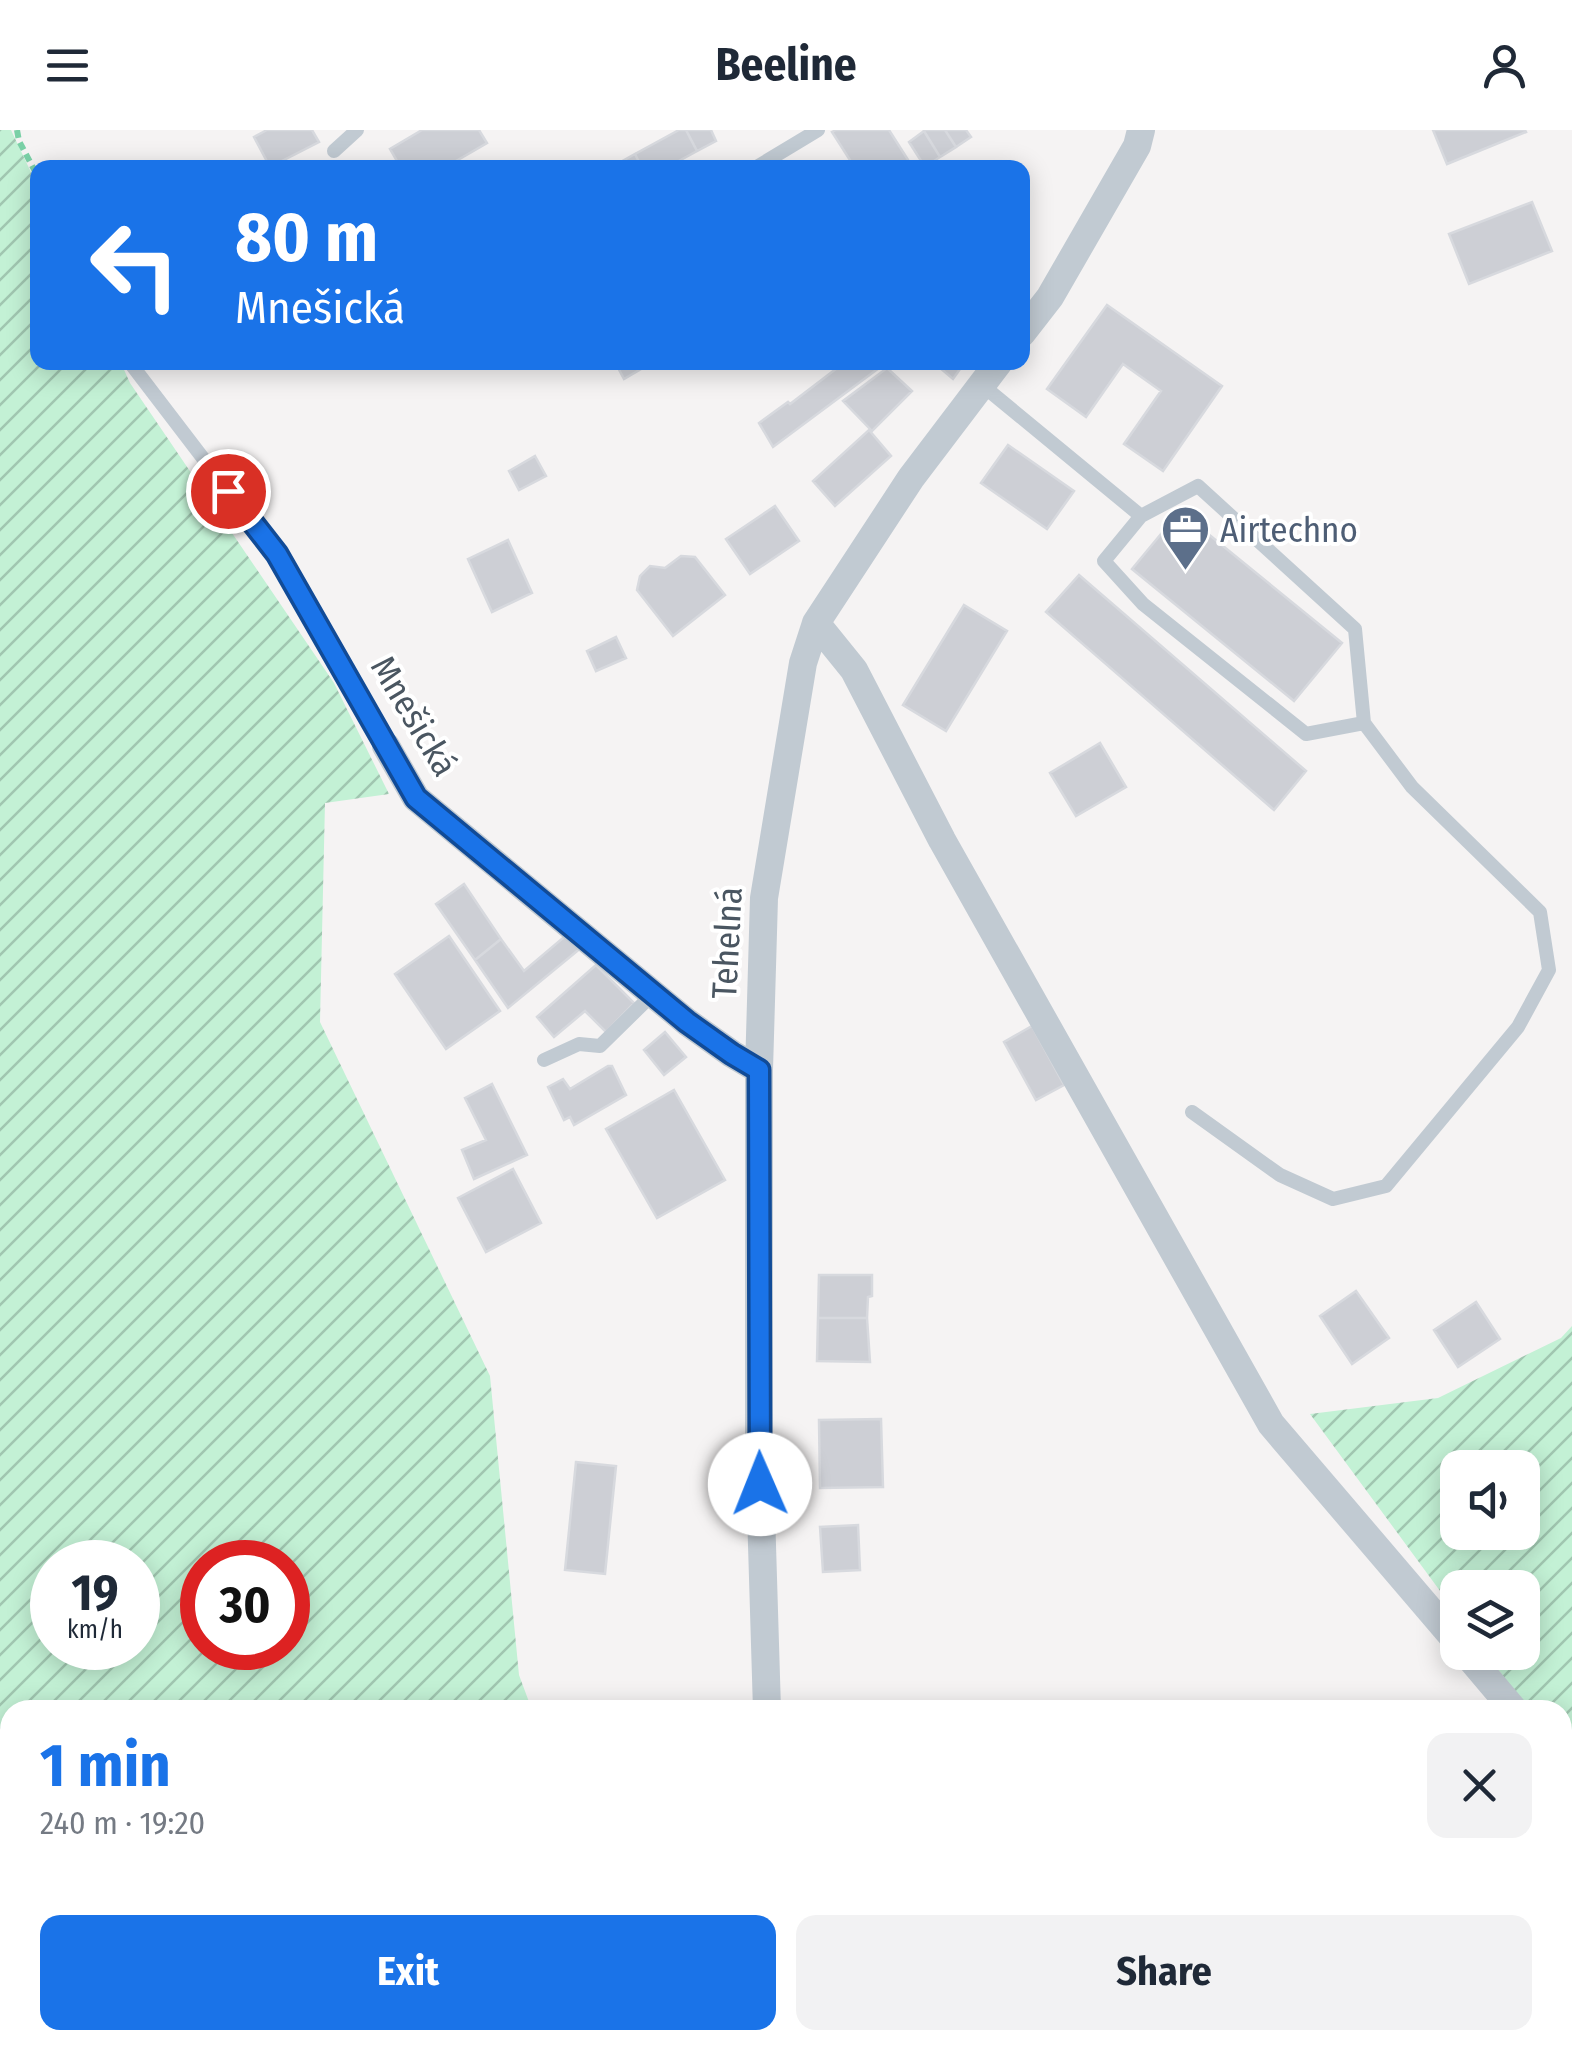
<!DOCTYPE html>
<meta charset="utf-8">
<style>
:root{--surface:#fff;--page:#f2f2f3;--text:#1f2937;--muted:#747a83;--accent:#1a73e8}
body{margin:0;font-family:"Fira Sans Condensed",sans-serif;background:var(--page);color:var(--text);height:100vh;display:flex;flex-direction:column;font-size:38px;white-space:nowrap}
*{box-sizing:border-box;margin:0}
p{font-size:32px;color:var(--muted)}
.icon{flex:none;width:55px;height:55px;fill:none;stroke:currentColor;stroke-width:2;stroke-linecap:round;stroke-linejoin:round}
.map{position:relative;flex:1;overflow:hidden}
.sheet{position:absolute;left:0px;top:1570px;width:1572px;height:350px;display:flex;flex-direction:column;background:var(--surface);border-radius:30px 30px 0 0;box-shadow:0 5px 25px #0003}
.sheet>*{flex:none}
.hud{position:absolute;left:30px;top:30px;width:1000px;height:210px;border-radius:20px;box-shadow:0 5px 25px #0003;background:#1a73e8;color:#fff;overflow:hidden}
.fabs{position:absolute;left:1440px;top:1320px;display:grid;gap:20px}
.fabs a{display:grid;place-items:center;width:100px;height:100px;border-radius:20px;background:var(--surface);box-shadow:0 5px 25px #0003;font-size:50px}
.speed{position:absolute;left:30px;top:1410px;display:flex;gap:20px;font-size:50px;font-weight:700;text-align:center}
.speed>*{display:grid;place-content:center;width:130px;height:130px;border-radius:50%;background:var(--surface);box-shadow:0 5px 25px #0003;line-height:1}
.speed small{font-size:25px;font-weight:400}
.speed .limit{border:15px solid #d22;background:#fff;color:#111}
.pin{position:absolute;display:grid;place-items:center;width:85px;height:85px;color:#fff;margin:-42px;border:5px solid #fff;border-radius:50%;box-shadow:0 2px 10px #0007}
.me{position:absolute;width:110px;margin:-55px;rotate:359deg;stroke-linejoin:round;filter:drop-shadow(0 0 8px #0008)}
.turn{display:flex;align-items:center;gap:35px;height:210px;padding:0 40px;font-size:45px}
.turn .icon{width:130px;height:130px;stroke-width:2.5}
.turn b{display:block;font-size:70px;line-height:85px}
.round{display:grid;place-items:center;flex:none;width:105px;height:105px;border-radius:20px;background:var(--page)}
.head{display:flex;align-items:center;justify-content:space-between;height:170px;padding:0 40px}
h1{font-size:60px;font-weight:700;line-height:75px;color:var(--accent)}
.button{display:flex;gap:20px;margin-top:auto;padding:20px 40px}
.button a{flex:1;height:115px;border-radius:20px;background:var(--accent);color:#fff;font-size:40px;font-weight:700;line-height:115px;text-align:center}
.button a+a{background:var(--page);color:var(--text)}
header{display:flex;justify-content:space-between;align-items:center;height:130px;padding:0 40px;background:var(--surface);font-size:45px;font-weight:700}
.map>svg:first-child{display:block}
.green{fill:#c3f1d5}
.garden{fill:url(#garden-furrows);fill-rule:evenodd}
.building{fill:#cdcfd5;stroke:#d7d9de;stroke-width:2.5}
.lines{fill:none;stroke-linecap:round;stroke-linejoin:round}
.path{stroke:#7ad0a6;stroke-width:6;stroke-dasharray:8 5;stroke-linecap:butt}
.service{stroke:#c1cad2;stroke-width:14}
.minor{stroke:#c1cad2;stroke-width:28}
.route-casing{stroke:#114b97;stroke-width:25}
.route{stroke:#1a73e8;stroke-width:18}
.labels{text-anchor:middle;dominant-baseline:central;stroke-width:8;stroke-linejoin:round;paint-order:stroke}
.service-label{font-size:35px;fill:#4e5e75;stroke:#fff;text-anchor:start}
.street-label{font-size:35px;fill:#4a5661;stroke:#fff}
</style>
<header><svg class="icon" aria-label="menu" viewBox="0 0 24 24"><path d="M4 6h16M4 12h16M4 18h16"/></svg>Beeline<svg class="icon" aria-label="person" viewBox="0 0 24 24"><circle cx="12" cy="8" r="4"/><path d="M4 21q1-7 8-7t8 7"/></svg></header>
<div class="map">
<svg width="1572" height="1920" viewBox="0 0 1572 1920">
<defs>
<pattern id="garden-furrows" width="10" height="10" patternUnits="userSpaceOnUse" patternTransform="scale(2.5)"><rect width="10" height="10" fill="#c3f1d5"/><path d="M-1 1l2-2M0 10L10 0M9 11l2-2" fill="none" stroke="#a0c6b0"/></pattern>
</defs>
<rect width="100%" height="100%" fill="#f5f3f3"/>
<!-- green -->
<path class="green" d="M779,1910H1292L1297,1920H777Z"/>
<!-- garden -->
<path class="garden" d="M0,0H11L37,55L38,232L121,233L130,253L334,553L389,664L325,673L320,892L490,1246L519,1545L532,1580H10V1910H571L569,1920H0ZM52,1432H138V1518H52ZM202,1432H288V1518H202Z
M1572,1196V1639L1563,1626L1562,1580H1528L1486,1523L1522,1522V1458H1458L1457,1484L1310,1284L1438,1268L1561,1208ZM1458,1338H1522V1402H1458Z"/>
<!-- building -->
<path class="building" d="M267,0H312L319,12L270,37L254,7Z
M422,0H479L487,13L444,38H401L390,19Z
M679,0H686L697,21L666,38H642L635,24Z
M686,0H711L716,11L697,21Z
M836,0H889L912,36L855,38L832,2Z
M926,0H945L956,17L940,27L924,1Z
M945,0H966L971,7L956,17Z
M1433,0H1525L1526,2L1447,34Z
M924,1L940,27L925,37L909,12Z
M635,24L642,38H610Z
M1532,72L1552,121L1469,154L1449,104Z
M1107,175L1222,256L1163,341L1124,314L1161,261L1123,234L1086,287L1047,259Z
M615,232H653L624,249Z
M845,232H887L773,317L759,293L788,272L790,274Z
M933,232H965L953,249Z
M887,238L912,261L872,301L843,271Z
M869,300L891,326L835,376L813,351Z
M1008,315L1074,361L1047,399L981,353Z
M535,326L546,346L519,360L509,341Z
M775,376L799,411L750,444L726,409Z
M1180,381L1342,513L1294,571L1132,439Z
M508,410L532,463L492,482L468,429Z
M681,426L695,427L725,465L673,506L637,460L640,446L650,436L665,438Z
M1079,445L1306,641L1274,680L1046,482Z
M964,475L1007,501L946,601L903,575Z
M616,507L626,528L596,541L587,521Z
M1100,613L1126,657L1076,686L1050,643Z
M464,754L501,809L475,830L436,774Z
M570,802L582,817L508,878L475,830L501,809L524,841Z
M449,806L500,881L446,919L395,844Z
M596,835L634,873L606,902L585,881L554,907L537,887Z
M1032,896L1064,955L1036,970L1004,912Z
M665,902L686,927L664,945L644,920Z
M608,936H612L626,965L574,995L570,987L564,990L548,957L563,949L570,959Z
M492,954L527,1025L474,1049L462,1020L486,1010L465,968Z
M674,960L725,1050L657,1088L606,999Z
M513,1039L541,1093L486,1122L458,1068Z
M819,1145H872V1166L868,1167L867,1188H818Z
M1356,1161L1389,1208L1352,1234L1320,1186Z
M1476,1172L1500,1209L1458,1237L1434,1200Z
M818,1188H867L870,1232L817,1231Z
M881,1289L883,1357L820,1358L819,1290Z
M576,1332L616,1336L605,1444L565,1440Z
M858,1395L860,1440L823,1442L820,1397Z
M1562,1772L1572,1785V1887L1562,1894Z"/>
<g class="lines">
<!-- path -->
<path class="path" d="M17,0L19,11L38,47
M1562,1640L1572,1653
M0,1673L10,1692
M0,1696L10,1697"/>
<!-- service -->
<path class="service" d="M334,21L357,0
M755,38L818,0
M131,234L277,425L386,616
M982,255L1141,386L1198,356L1355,499L1364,593L1412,657L1540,782L1549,840L1518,897L1386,1056L1333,1069L1280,1045L1192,982
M1141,386L1104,431L1143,474L1306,604L1364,593
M544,930L579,914L600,916L653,864
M755,1910L770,1920"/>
<!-- minor -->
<path class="minor" d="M1022,203L1050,167L1137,16L1141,0
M816,493L854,540L942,710L1271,1294L1458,1513
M386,616L416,668L687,892L732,924L759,940
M1465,1522L1514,1580
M767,1580L759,1316V940L764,768L803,533L816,493L911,348L999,232
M741,1920L744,1910"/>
</g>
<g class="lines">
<defs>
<path id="route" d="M228,361L277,424L416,668L687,892L732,924L759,940L760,1354"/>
</defs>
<!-- route casing -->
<use href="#route" class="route-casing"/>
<!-- route -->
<use href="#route" class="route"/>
</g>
<!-- icons -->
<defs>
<symbol id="office-pin" viewBox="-11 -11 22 30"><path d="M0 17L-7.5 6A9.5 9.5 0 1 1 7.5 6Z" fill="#5c6f8a" stroke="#fff"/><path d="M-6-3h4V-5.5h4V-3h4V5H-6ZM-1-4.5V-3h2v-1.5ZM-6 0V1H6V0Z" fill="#fff"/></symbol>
</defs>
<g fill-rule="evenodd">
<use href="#office-pin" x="1158" y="372" width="55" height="75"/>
</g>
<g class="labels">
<!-- service labels -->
<g class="service-label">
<text x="1220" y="400">Airtechno</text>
</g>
<!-- street labels -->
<g class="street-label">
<text transform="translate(414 586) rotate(59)">Mnešická</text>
<text transform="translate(727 813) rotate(-87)">Tehelná</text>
</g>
</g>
</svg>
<div class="fabs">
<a><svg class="icon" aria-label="sound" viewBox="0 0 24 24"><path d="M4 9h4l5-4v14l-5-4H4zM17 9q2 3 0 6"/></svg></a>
<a><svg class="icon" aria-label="layers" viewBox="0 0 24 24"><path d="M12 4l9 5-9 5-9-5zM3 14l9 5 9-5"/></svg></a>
</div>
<div class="speed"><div>19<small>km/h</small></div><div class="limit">30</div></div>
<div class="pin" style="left:228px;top:361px;background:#d93025"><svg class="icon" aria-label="arrive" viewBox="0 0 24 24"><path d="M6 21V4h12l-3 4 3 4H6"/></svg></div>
<svg class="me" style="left:760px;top:1354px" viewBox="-20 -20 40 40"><circle r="19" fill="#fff"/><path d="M0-13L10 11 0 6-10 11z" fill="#1a73e8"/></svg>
<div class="hud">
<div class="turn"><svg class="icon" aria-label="left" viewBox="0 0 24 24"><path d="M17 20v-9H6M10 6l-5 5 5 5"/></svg><div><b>80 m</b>Mnešická</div></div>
</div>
<section class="sheet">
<div class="head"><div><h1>1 min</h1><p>240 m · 19:20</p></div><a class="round"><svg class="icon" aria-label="close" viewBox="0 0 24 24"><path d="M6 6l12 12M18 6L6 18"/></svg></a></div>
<div class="button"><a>Exit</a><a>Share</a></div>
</section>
</div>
